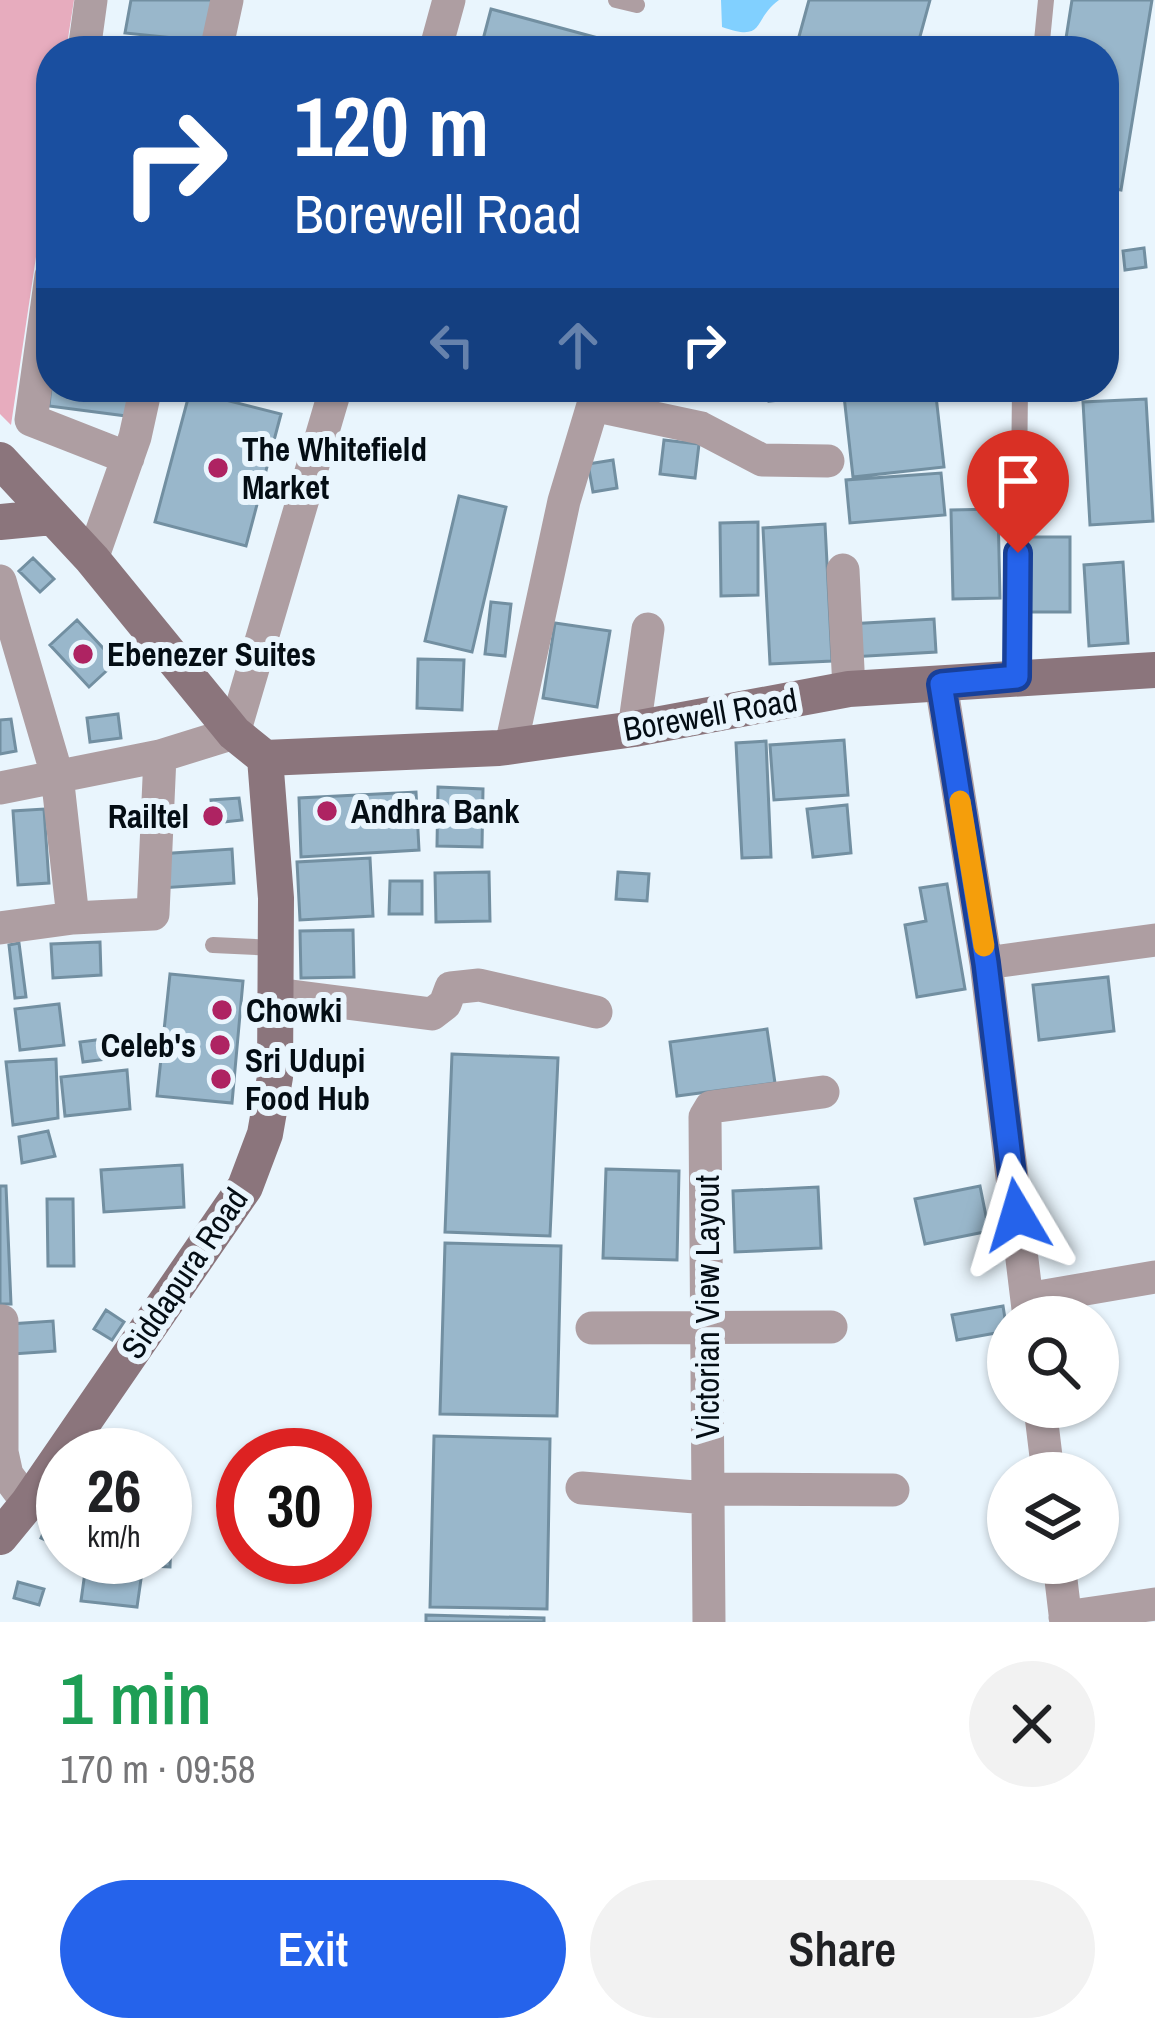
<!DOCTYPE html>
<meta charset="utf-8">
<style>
:root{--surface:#fff;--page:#f2f2f2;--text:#202124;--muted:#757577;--accent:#2563eb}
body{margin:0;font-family:"Archivo Narrow",sans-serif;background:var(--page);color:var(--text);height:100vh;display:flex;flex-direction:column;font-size:45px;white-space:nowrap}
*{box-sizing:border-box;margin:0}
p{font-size:39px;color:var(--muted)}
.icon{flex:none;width:66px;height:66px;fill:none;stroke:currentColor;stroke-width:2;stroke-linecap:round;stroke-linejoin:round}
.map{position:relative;height:1622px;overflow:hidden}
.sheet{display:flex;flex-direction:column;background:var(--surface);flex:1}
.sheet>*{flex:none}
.top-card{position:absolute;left:36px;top:36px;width:1083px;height:366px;border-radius:48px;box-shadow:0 3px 9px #0004;background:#1a4fa0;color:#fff;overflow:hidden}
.controls{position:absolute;left:987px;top:1296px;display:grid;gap:24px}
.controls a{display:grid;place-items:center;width:132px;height:132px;border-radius:50%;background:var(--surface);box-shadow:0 3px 9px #0004;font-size:60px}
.speed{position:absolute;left:36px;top:1428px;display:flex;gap:24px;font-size:60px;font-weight:700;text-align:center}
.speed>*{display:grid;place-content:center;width:156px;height:156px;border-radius:50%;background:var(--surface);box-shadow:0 3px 9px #0004;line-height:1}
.speed small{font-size:30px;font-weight:400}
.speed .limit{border:18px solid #d22;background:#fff;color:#111}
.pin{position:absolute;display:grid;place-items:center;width:102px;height:102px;color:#fff;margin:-123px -51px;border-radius:50% 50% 50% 0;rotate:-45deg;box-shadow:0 0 12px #0007}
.pin .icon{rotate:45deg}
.me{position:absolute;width:132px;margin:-66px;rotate:353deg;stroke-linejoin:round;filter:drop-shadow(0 0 9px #0008)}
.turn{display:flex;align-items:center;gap:42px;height:252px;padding:0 60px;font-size:54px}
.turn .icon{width:156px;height:156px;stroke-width:2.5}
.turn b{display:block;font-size:84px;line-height:102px}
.lanes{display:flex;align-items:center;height:114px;padding:0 60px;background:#0003;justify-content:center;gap:60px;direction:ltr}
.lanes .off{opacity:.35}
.round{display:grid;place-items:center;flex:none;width:126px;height:126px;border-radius:63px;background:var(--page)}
.head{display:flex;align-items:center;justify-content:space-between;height:204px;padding:0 60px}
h1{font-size:72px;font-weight:600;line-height:90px;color:#1e9e55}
.action{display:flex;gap:24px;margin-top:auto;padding:24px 60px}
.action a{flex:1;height:138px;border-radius:72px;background:var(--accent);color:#fff;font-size:48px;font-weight:600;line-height:138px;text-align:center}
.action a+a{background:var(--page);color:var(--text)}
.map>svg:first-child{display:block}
.green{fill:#e7acbe}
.water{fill:#81d0ff}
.building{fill:#99b7cb;stroke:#728fa1;stroke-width:3}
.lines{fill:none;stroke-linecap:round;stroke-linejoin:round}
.lane{stroke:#ae9ea2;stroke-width:16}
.street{stroke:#ae9ea2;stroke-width:33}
.secondary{stroke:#8b757c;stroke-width:36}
.route-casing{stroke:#184099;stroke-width:30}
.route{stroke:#2563eb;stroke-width:21}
.slow{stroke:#f59e0b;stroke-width:21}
.poi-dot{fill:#ae2362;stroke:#e9f5fd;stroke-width:4.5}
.labels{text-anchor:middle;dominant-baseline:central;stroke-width:12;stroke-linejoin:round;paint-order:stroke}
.poi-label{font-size:33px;font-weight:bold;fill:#040d14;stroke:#e9f5fd;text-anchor:start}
.street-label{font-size:33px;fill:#040d14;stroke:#e9f5fd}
</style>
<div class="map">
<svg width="1155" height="1622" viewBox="0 0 1155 1622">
<rect width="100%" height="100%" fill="#e9f5fd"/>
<!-- green -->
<path class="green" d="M0,0H74L66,51H51V156L11,425L0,414Z"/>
<!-- water -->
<path class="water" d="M721,0H779C752,19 767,43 722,27Z"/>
<!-- building -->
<path class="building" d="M131,0H220L213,42L125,33Z
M809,0H930L916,51H795Z
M1072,0H1152L1121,190L1104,187V51H1064Z
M491,9L646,51H480Z
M1144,248L1146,267L1125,270L1123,251Z
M51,387H138L134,417L49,406Z
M192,387H238L235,399Z
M420,387H485L482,400Z
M768,387H820L821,396L769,401Z
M843,387H935L944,467L853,477Z
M1039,387H1094V392L1039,397Z
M190,391L281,414L246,546L155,522Z
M1146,399L1153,521L1090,525L1083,402Z
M664,440L699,444L695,478L660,474Z
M613,460L617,488L593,492L588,464Z
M941,473L945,515L850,523L846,480Z
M459,496L506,507L472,652L425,641Z
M998,509L1000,598L953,599L951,510Z
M758,522V595L721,596L720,523Z
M825,524L832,661L770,664L763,528Z
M1027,537H1070V612H1027Z
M33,558L54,579L40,592L19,571Z
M1123,562L1128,643L1089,646L1084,565Z
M491,602L511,604L505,656L485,654Z
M934,619L936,652L851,657L849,624Z
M77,620L116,662L89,687L50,645Z
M555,623L610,631L597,707L543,698Z
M418,659L464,660L462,710L417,708Z
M118,714L121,738L90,742L87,718Z
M11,719L16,751L0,754V720Z
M844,740L848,795L774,800L770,745Z
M766,741L771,857L742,858L736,743Z
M438,787L483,789L482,847L437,846Z
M416,792L419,850L301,857L299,798Z
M239,798L242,820L214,823L211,800Z
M847,805L851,853L813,857L807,809Z
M44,809L49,883L18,885L13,811Z
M232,849L234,883L161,888L159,854Z
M370,858L373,916L300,920L297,862Z
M489,872L490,921L436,922L435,873Z
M618,872L649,874L647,901L616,899Z
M390,881H422V914H389Z
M947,884L965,989L917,997L905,925L926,921L920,888Z
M353,930L354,977L301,978L300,931Z
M100,942L101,975L53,978L51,944Z
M19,943L26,997L15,998L9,945Z
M170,974L243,981L232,1103L157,1096Z
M1108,977L1114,1031L1039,1040L1033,985Z
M59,1004L64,1045L20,1050L15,1009Z
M767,1029L775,1083L677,1096L670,1042Z
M104,1039L107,1059L83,1062L80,1042Z
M452,1054L558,1058L550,1236L445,1232Z
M56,1059L58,1118L13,1125L6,1062Z
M127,1070L130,1109L65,1116L61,1077Z
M48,1131L55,1156L22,1163L19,1137Z
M182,1165L184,1207L104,1212L101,1170Z
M606,1169L679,1171L677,1260L603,1258Z
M0,1186H6L11,1304H0Z
M980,1186L989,1231L925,1244L915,1199Z
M818,1187L821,1248L735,1252L733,1191Z
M47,1199H73L74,1266H48Z
M445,1243L561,1246L557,1416L440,1414Z
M1003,1306L1007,1331L957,1340L952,1315Z
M106,1310L124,1322L112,1340L94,1329Z
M53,1321L55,1351L13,1354L10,1324Z
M434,1436L550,1439L547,1609L430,1607Z
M165,1495L181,1496L179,1528L165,1527Z
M50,1518L63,1524V1548L41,1538Z
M165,1535H171L170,1567L129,1565V1557H165Z
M85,1572L141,1579L137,1607L81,1601Z
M18,1582L44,1589L39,1605L14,1598Z
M426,1615L544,1618V1622H426Z"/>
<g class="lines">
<!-- lane -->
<path class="lane" d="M616,0L637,5
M1041,51L1046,0
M1017,677L1020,387
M213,945L275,948"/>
<!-- street -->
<path class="street" d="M84,51L91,0
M216,51L227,0
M435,51L449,0
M51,276L31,420L128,458
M92,559L135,437L146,387
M843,570L849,689
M0,581L57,775L73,918
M941,684L986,963L1029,1317
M634,729L648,629
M511,746L564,501L593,405L701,428L762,460L828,461
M0,788L160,756L234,733L336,387
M0,928L73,918L153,914L160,756
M986,963L1155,940
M276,994L432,1014L445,1004L451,988L479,985L596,1012
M1027,1299L1155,1277
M2,1321V1452L7,1475L28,1503
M592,1328L831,1327
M1040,1407L1048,1473
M582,1488L708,1498
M708,1489L893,1490
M1059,1563L1066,1622
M1065,1617L1155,1604
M709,1622L705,1117L711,1107L823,1092"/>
<!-- secondary -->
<path class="secondary" d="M0,460L92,559L234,733L265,758
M0,522L52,517
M265,758L499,748L634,729L849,689L1155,670
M0,1537L28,1503L245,1187L265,1134L275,1077L276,898L265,758"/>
</g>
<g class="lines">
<defs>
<path id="route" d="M1017,1215L986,963L941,684L1017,677L1018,553"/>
</defs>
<!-- route casing -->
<use href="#route" class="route-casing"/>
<!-- route -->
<use href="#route" class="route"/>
<!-- slow -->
<path class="slow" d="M960,801L984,946"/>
</g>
<!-- markers -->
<g class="poi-dot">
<circle cx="218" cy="468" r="12"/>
<circle cx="83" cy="654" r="12"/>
<circle cx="327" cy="811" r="12"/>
<circle cx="213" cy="816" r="12"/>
<circle cx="222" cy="1010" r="12"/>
<circle cx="220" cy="1045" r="12"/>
<circle cx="221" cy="1079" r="12"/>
</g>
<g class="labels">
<!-- poi labels -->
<g class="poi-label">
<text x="242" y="449">The Whitefield<tspan x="242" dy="38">Market</tspan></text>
<text x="107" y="654">Ebenezer Suites</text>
<text x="351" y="811">Andhra Bank</text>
<text x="189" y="816" text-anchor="end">Railtel</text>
<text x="246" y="1010">Chowki</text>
<text x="196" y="1045" text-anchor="end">Celeb's</text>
<text x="245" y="1060">Sri Udupi<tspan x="245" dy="38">Food Hub</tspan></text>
</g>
<!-- street labels -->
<g class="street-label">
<text transform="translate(710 714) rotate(-10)">Borewell Road</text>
<text transform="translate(184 1273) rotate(-56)">Siddapura Road</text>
<text transform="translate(707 1307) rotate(-90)">Victorian View Layout</text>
</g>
</g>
</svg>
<div class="controls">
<a><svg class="icon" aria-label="search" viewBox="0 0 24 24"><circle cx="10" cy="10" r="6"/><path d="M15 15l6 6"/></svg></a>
<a><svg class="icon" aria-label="layers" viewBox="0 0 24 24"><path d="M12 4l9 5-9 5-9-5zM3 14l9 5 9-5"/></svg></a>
</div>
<div class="speed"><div>26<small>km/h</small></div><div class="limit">30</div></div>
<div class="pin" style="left:1018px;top:553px;background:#d93025"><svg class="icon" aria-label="arrive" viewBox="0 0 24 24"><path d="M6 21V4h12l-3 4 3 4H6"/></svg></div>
<svg class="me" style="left:1017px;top:1215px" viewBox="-20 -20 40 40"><path d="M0-17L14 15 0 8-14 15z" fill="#2563eb" stroke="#fff" stroke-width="4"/></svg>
<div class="top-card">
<div class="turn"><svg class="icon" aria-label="right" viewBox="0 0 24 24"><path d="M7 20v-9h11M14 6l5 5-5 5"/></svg><div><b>120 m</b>Borewell Road</div></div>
<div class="lanes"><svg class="icon off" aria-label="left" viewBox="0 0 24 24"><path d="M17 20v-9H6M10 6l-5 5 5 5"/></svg><svg class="icon off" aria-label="ahead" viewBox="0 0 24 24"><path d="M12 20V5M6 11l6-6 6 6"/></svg><svg class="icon" aria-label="right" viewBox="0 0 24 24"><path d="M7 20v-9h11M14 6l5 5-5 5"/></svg></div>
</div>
</div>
<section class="sheet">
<div class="head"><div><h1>1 min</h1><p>170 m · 09:58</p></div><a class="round"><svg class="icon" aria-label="close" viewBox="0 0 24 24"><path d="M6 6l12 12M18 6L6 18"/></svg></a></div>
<div class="action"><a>Exit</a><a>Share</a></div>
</section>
